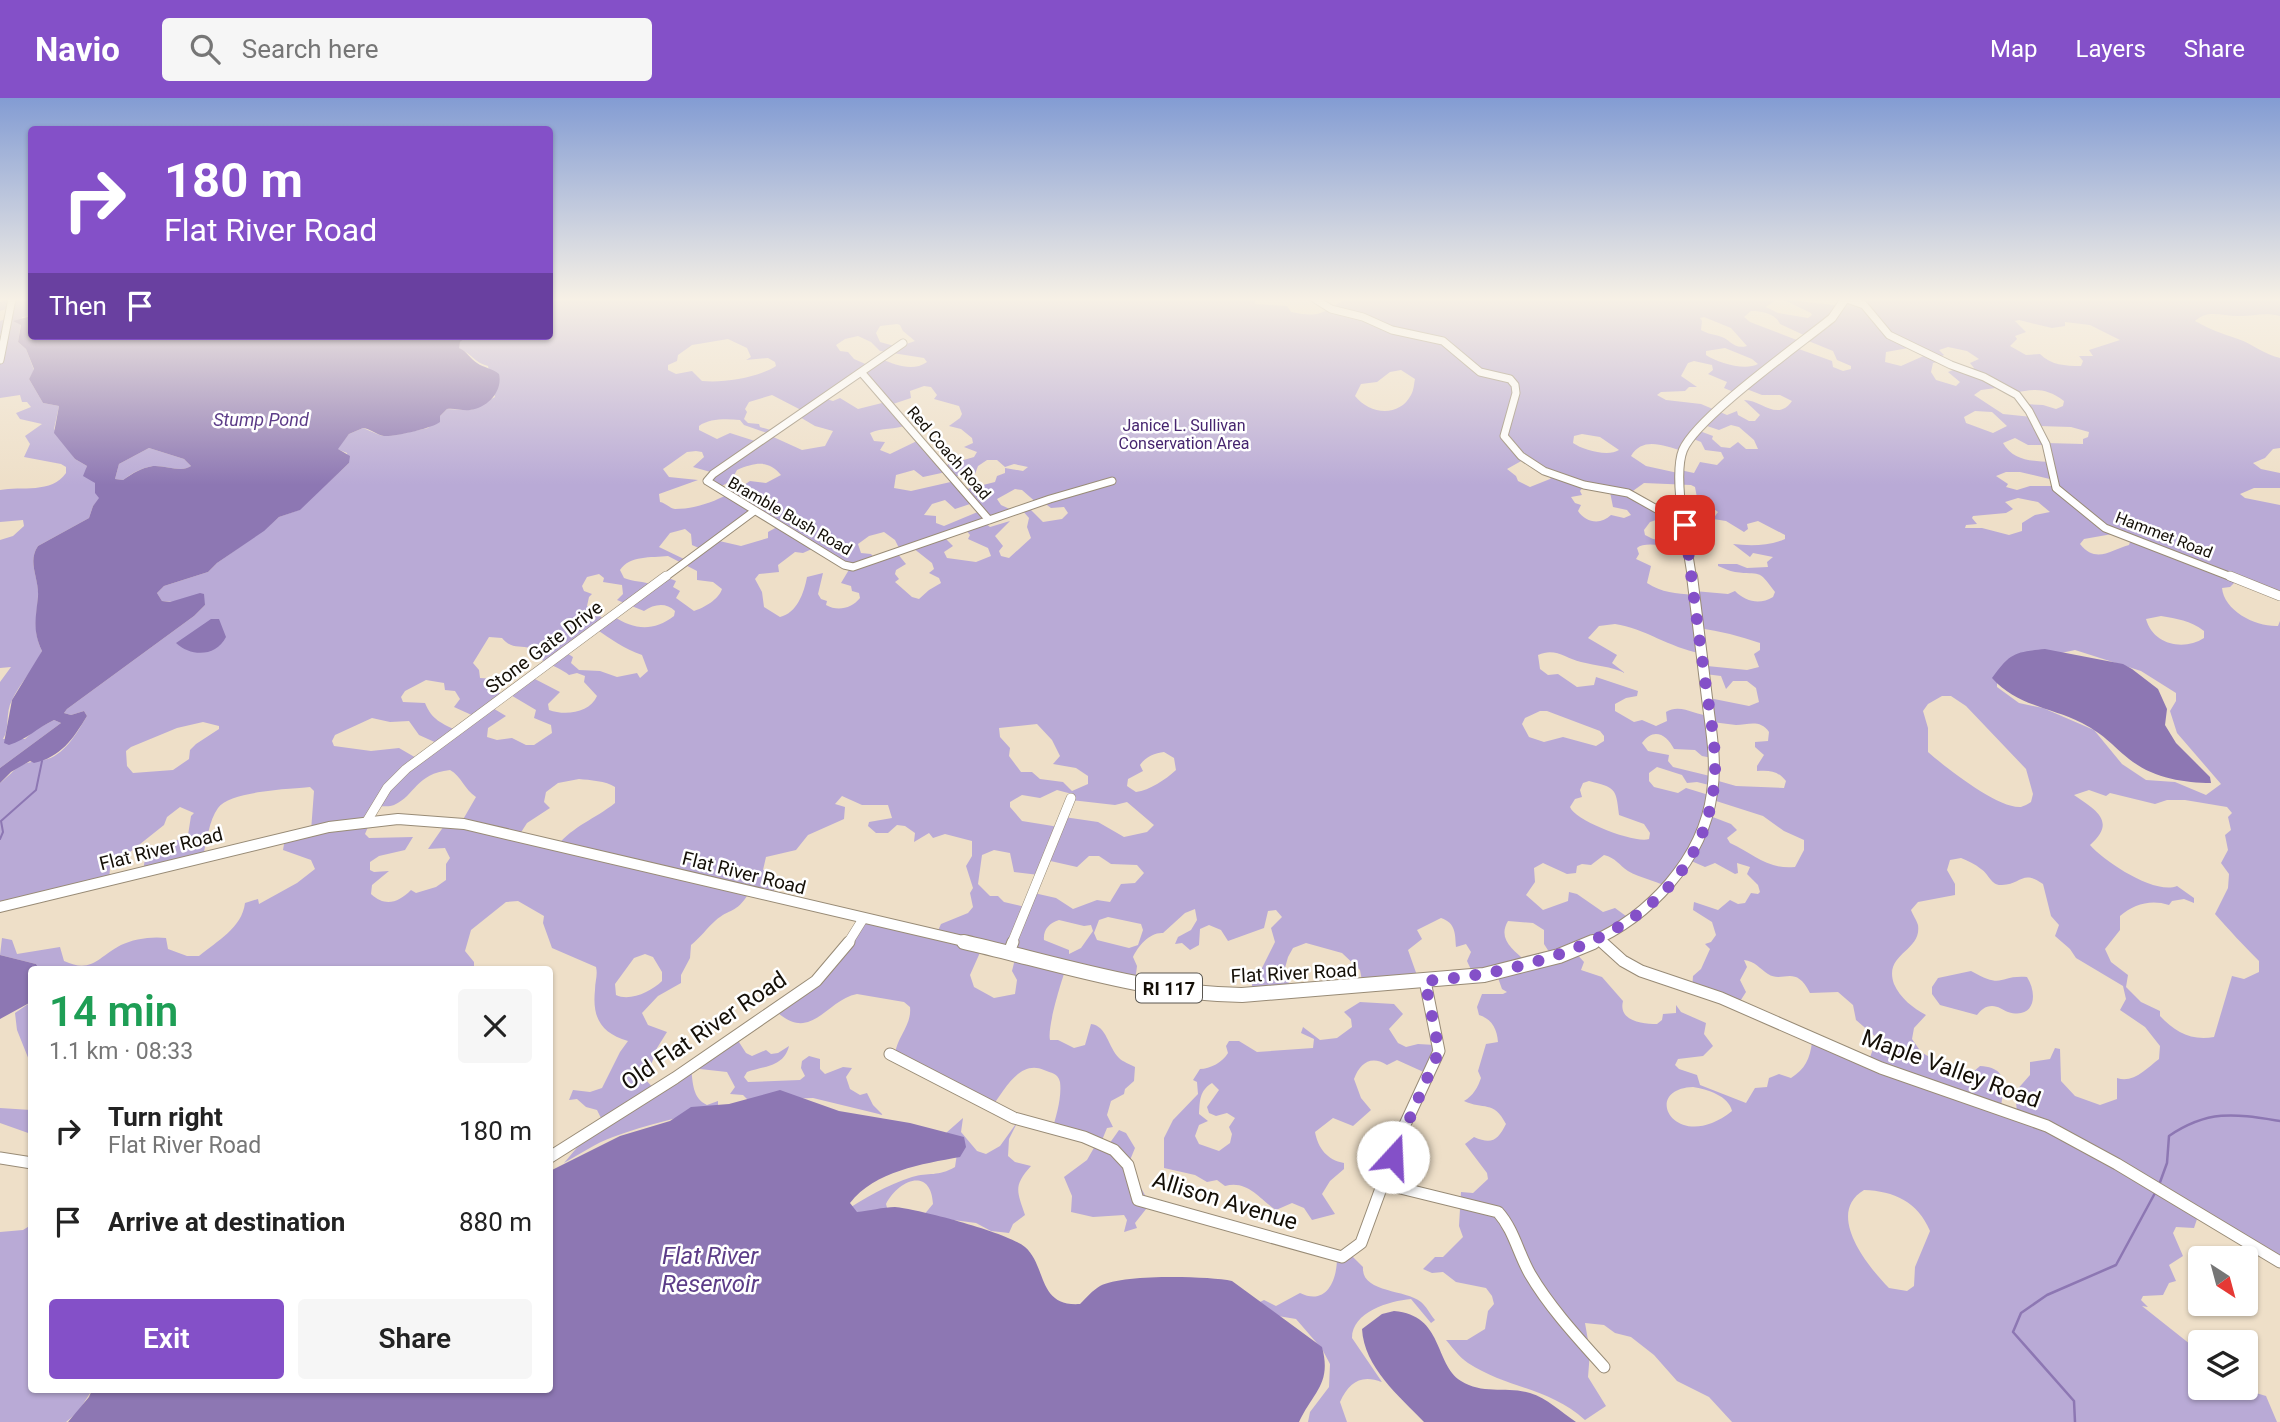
<!DOCTYPE html>
<meta charset="utf-8">
<style>
:root{--surface:#fff;--page:#f6f6f6;--text:#222;--muted:#767676;--accent:#8450c8}
body{margin:0;font-family:Roboto,sans-serif;background:var(--page);color:var(--text);height:100vh;display:flex;flex-direction:column;font-size:26px;white-space:nowrap}
*{box-sizing:border-box;margin:0}
p{font-size:23px;color:var(--muted)}
.icon{flex:none;width:38px;height:38px;fill:none;stroke:currentColor;stroke-width:2;stroke-linecap:round;stroke-linejoin:round}
.map{position:relative;flex:1;overflow:hidden}
.drawer{position:absolute;left:28px;top:868px;width:525px;height:427px;display:flex;flex-direction:column;background:var(--surface);border-radius:7px;box-shadow:0 2px 5px #0004}
.drawer>*{flex:none}
.guide{position:absolute;left:28px;top:28px;width:525px;height:214px;border-radius:7px;box-shadow:0 2px 5px #0004;background:#8450c8;color:#fff;overflow:hidden}
.needle{width:46px;rotate:144deg}
.controls{position:absolute;left:2188px;top:1148px;display:grid;gap:14px}
.controls a{display:grid;place-items:center;width:70px;height:70px;border-radius:7px;background:var(--surface);box-shadow:0 2px 5px #0004;font-size:35px}
.pin{position:absolute;display:grid;place-items:center;width:60px;height:60px;color:#fff;margin:-30px;border-radius:14px;box-shadow:0 4px 10px #0006}
.me{position:absolute;width:77px;margin:-38px;rotate:20deg;stroke-linejoin:round;filter:drop-shadow(0 0 5px #0008)}
.turn{display:flex;align-items:center;gap:24px;height:147px;padding:0 21px;font-size:32px}
.turn .icon{width:91px;height:91px;stroke-width:2.5}
.turn b{display:block;font-size:49px;line-height:60px}
.then{display:flex;align-items:center;height:66px;padding:0 21px;background:#0003;gap:14px;font-size:26px}
.round{display:grid;place-items:center;flex:none;width:74px;height:74px;border-radius:7px;background:var(--page)}
.head{display:flex;align-items:center;justify-content:space-between;height:119px;padding:0 21px}
h1{font-size:42px;font-weight:600;line-height:52px;color:#1e9e55}
.primary-button{display:flex;gap:14px;margin-top:auto;padding:14px 21px}
.primary-button a{flex:1;height:80px;border-radius:7px;background:var(--accent);color:#fff;font-size:28px;font-weight:600;line-height:80px;text-align:center}
.primary-button a+a{background:var(--page);color:var(--text)}
ul{padding:0;list-style:none}
li{display:flex;align-items:center;gap:21px;height:91px;padding:0 21px}
li div{flex:1}
li b{display:block;font-size:26px}
li em{font-style:normal}
header{display:flex;align-items:center;gap:42px;box-sizing:border-box;height:98px;padding:0 35px;background:var(--accent);color:#fff}
header strong{font-size:33px}
nav{display:flex;gap:38px;margin-inline-start:auto;font-size:24px}
.search{width:490px;height:63px;background:var(--page);display:flex;align-items:center;gap:18px;box-sizing:border-box;padding:0 24px;border-radius:7px;color:var(--muted);font-size:26px}
.map>svg:first-child{display:block}
.green{fill:#b9aad6;fill-rule:evenodd}
.water{fill:#8d77b3;fill-rule:evenodd}
.lines{fill:none;stroke-linecap:round;stroke-linejoin:round}
.stream-far1{stroke:#8d77b3;stroke-width:2}
.stream{stroke:#8d77b3;stroke-width:2.5}
.minor-far2-casing{stroke:#988b76;stroke-width:9}
.minor-far1-casing{stroke:#988b76;stroke-width:10}
.minor-casing{stroke:#988b76;stroke-width:13}
.major-far2-casing{stroke:#988b76;stroke-width:10}
.major-far1-casing{stroke:#988b76;stroke-width:12}
.major-casing{stroke:#988b76;stroke-width:16}
.minor-far2{stroke:#fff;stroke-width:7}
.minor-far1{stroke:#fff;stroke-width:9}
.minor{stroke:#fff;stroke-width:11}
.major-far2{stroke:#fff;stroke-width:8}
.major-far1{stroke:#fff;stroke-width:10}
.major{stroke:#fff;stroke-width:14}
.route{stroke:#8450c8;stroke-width:12;stroke-dasharray:0 21.6}
.labels{text-anchor:middle;dominant-baseline:central;stroke-width:5;stroke-linejoin:round;paint-order:stroke}
.far-park-label{font-size:16px;fill:#46256f;stroke:#fff}
.far-street-label{font-size:16px;fill:#140f07;stroke:#fff}
.far-water-label{font-size:18px;font-style:italic;fill:#5c3c88;stroke:#fff}
.shield{fill:#fff;stroke:#5a5751;stroke-width:2}
.shield-label{font-size:18px;font-weight:bold;fill:#140f07}
.street-label{font-size:19px;fill:#140f07;stroke:#fff}
.near-street-label{font-size:23px;fill:#140f07;stroke:#fff}
.near-water-label{font-size:24px;font-style:italic;fill:#5c3c88;stroke:#fff}
</style>
<header>
<strong>Navio</strong>
<div class="search"><svg class="icon" aria-label="search" viewBox="0 0 24 24"><circle cx="10" cy="10" r="6"/><path d="M15 15l6 6"/></svg>Search here</div>
<nav><a>Map</a><a>Layers</a><a>Share</a></nav>
</header>
<div class="map">
<svg width="2280" height="1324" viewBox="0 0 2280 1324">
<rect width="100%" height="100%" fill="#eedfc8"/>
<!-- green -->
<path class="green" d="M12,201H31V218L22,219L18,244L26,251L34,272L29,281L43,305L59,308L54,331L75,361L87,368L86,372L95,385L100,400L93,408L89,420L38,448C27,464 39,480 38,497C37,518 32,533 42,553C35,570 20,585 12,602C5,615 10,630 3,641H25L35,632L54,622L61,625L0,670V584L11,569L0,570V442L13,438L24,428L23,422L0,424V392C21,388 52,396 66,375V369L61,366L24,359L30,346L25,338L42,326L20,321L16,315L31,309L27,304H22L20,297L0,300V261L4,235L0,236V223L8,220L9,210L0,213V204Z
M550,201H1254L1256,206L1287,208L1291,214C1321,220 1321,215 1346,201H1777L1766,209L1778,215L1808,220L1812,217L1811,215L1782,201L1842,208L1846,201H2280V218C2265,214 2254,218 2240,218C2224,219 2208,210 2195,223C2209,231 2223,236 2238,241C2253,246 2263,256 2280,260V350L2273,351L2265,360L2253,365L2261,371L2280,375V390H2254L2240,396L2245,400L2280,407V499L2237,482L2230,489L2222,490C2224,513 2256,529 2278,528L2280,523V1164L2199,1115L2194,1130L2176,1129L2173,1135L2183,1158L2169,1167L2176,1183L2169,1185L2163,1197L2143,1198L2141,1202L2148,1209L2142,1208L2200,1254V1290H2239L2266,1298L2277,1324H1732L1709,1299L1677,1283L1654,1257L1631,1239L1615,1235L1604,1227L1585,1225L1590,1254L1588,1279L1606,1308L1585,1322C1550,1290 1506,1290 1468,1265C1459,1259 1453,1250 1446,1242H1467L1485,1231L1488,1213L1494,1206L1492,1198L1486,1190L1456,1184L1443,1174L1432,1175L1423,1171L1435,1159H1443L1463,1139L1459,1128L1461,1094L1473,1095L1488,1081L1487,1075L1465,1046L1474,1039C1492,1047 1498,1042 1506,1026C1494,1002 1483,1012 1464,1003C1473,998 1478,989 1481,980L1478,973L1486,946L1498,944C1497,931 1492,921 1479,917L1477,909L1482,896H1503L1507,894L1502,891L1497,877L1474,878L1467,863L1471,854L1466,846L1456,849C1455,836 1456,825 1441,820L1417,832L1422,841L1408,852L1419,883L1363,888L1360,872L1342,855L1306,845L1293,850L1288,859L1285,870L1291,894L1252,896V880L1260,874L1275,844L1271,830L1282,819L1276,812L1268,813L1264,830L1228,843L1221,832L1209,827L1200,831L1199,847L1190,852L1182,845L1175,846L1178,839L1191,832L1197,822L1195,811L1185,815L1163,835C1150,834 1138,848 1133,859L1137,868L1135,884L1066,870C1061,884 1047,930 1050,942H1058L1074,950L1085,947L1091,926C1107,928 1108,949 1119,960C1123,964 1130,966 1135,969L1134,983L1125,991L1124,996L1111,1003L1107,1017L1113,1029L1107,1030L1100,1047L1107,1049L1119,1032L1126,1035L1135,1050L1128,1067L1150,1106L1135,1125L1137,1130L1124,1134L1127,1122L1124,1117L1093,1119L1071,1114L1072,1098L1064,1079L1087,1062L1095,1048L1052,1033C1056,1018 1062,1000 1060,984C1058,975 1051,975 1044,972C1020,961 1004,992 992,1009L895,956C897,939 912,927 910,909L904,904L857,896C826,902 811,946 776,913L815,885L862,825L936,837L941,826L968,815L973,809L970,795L973,790L966,768L972,758V743L945,736L933,740L929,735L914,744L915,735L905,728L897,727L888,735H876L868,728L869,724L892,720L888,707H862L842,698L835,706L845,709L844,721L808,737L796,752L766,759L763,772L774,777L778,783L771,799L749,795C735,817 731,809 715,823C707,830 701,839 691,847L690,860L681,877V885L658,898L642,915L648,927L667,934L657,950L646,982L655,992L737,941L746,955L752,958L766,952L771,956L778,955L789,948C784,969 764,968 747,974L744,979L748,984L800,982L805,978L801,970L802,963L809,958L820,961V971L825,976L843,969L852,970L846,979L850,991L860,997L867,995L873,1007L883,1017L813,1000L748,1002L743,997L730,996L735,989L727,974L691,970C693,984 692,1000 707,1007L718,1003V1007C683,1020 647,1026 613,1039C596,1045 580,1056 564,1065L585,1040L604,1026L597,1012L586,1009L577,1001L569,1002L573,992L590,994L602,990L620,954L628,943C601,935 592,920 595,892C595,883 598,877 596,869L552,850L543,825L544,818L518,803L506,804L471,832L465,853L474,864V871L39,872L36,866L0,857L2,840L12,842L17,856L60,849L64,863C92,876 98,859 121,847C133,841 152,838 166,840L168,851L187,858H199C217,843 242,830 245,805L258,801L259,806L297,785L315,771L311,762L283,752L285,740L311,733L314,693L310,689C290,691 230,693 218,710C209,722 207,743 203,758L143,773L145,761L158,751L188,737L191,718L194,715L180,709L167,719L164,727L110,770L109,782L0,810V685C8,679 13,672 22,667C30,663 36,664 44,662C64,658 77,635 87,618L84,613L71,617L64,615L67,611L194,518L205,507L162,503L157,495L164,488L208,474L217,465L263,433L279,419L299,412L349,365L347,355L337,351L349,336L363,330L382,338L396,337L428,330L447,311L471,312L495,299L488,268C475,265 471,255 458,250L460,244L468,238H550ZM1751,213C1762,213 1776,216 1780,226L1808,239L1806,242L1833,253L1837,262L1851,268V271L1843,273L1833,269L1832,263L1796,250L1802,244L1750,224L1744,219ZM1704,219L1731,230L1747,248C1733,252 1731,241 1719,238C1712,236 1708,236 1701,232L1702,223L1700,220ZM2019,222L2052,230L2065,228V224L2090,227L2120,242L2089,252L2093,258H2079L2083,263L2081,268C2065,268 2051,267 2040,256L2026,257L2010,248L2017,241L2015,238L2026,234L2015,223ZM897,226L900,227L903,233L915,243L898,249L880,244L876,235L880,228ZM858,238L871,244L880,253L924,260L927,264C913,274 896,267 881,261L870,268L854,261L848,254L840,253L836,247L845,241ZM728,241L747,250L751,259L746,262L768,260L775,264L776,268C757,280 724,285 702,283L692,273L676,276L668,272V267L677,263L678,257L692,247ZM1914,249L1928,256L1901,268L1885,264L1886,254ZM1948,249L1967,253L1979,261L1970,265L1974,270L1969,273L1958,270L1948,274L1960,284L1956,288L1936,282L1931,274L1933,265L1941,263L1938,260L1944,257L1939,252ZM1725,250L1752,261L1758,266C1745,273 1718,265 1706,257V253ZM1694,263L1712,267L1713,272L1708,276L1727,284L1724,290L1736,295L1744,290L1762,297H1780L1792,303C1777,324 1762,302 1744,302L1760,317L1755,323H1749L1738,317L1737,313L1727,317L1701,306L1666,302L1657,297L1661,294L1685,293L1689,289H1697L1681,278L1688,265ZM1401,272L1415,281C1414,285 1414,292 1411,297C1399,320 1369,316 1355,298L1361,286L1377,284L1390,274ZM861,276L886,304L858,311L840,300L833,303L823,300ZM924,288L931,289L937,297L934,301L959,308L962,316L960,320L949,328L961,331L972,340L973,345L964,349L977,354L974,359L943,368L919,342L890,356L880,352L885,344L874,343L870,335C882,329 895,332 907,327L890,307L911,300L910,293ZM2003,289L2014,295C2034,291 2045,289 2064,303L2063,308L2056,311L2043,307L2025,306L2032,319L2003,316L1974,297L1981,292ZM772,297L803,313L798,318L815,328L833,333L825,348L802,352L769,337L758,344L730,335L717,341L699,332V328C710,320 727,321 740,322L744,327L770,336L774,333L760,329L759,326L748,325L744,321L747,314L745,311L749,304ZM1975,313L1992,314L2007,328L1993,335L1966,325L1964,319ZM1701,326L1719,332L1731,327L1739,329L1754,342L1758,351H1746L1738,344L1730,350L1721,349L1712,341L1713,338L1697,332ZM2039,328L2071,329L2089,334L2088,339L2083,341V346L2046,345ZM1582,336L1600,339L1619,352C1608,359 1583,352 1573,345L1574,338ZM1691,340L1701,344L1705,352L1721,354L1724,360L1717,367L1700,364L1694,375L1680,372L1678,375L1646,368L1631,358C1643,338 1664,348 1683,353ZM2015,340L2028,347H2045L2051,364C2032,363 2013,363 2003,345ZM696,353L702,354L704,359L693,369L714,375L711,388L716,391L731,383L737,372C756,364 769,362 781,377L766,385L750,383C728,398 702,411 675,411C669,410 666,405 660,404L659,396L698,382L669,379L663,371L687,354ZM987,362H997L1005,369L1014,366L1028,369L1023,373L1005,370V375L997,378L995,384L963,392L955,383L911,393L894,390L896,377L914,372L923,379L946,374L952,379L975,376L978,368ZM1523,362L1554,377L1550,381L1530,389L1518,383L1516,378L1507,371ZM2006,374H2020L2054,382L2055,388H2030L2017,392L2006,389L2008,386L1996,378ZM1644,385L1691,387L1695,389L1698,405L1683,407L1711,409L1718,414L1713,421L1726,423L1744,434L1748,431L1747,426L1758,423L1785,437V441C1769,448 1750,448 1733,446L1750,459L1753,455L1773,459L1767,464L1768,469L1747,470L1737,466H1718V468C1724,470 1729,473 1735,474C1761,478 1757,469 1775,494L1773,499C1760,507 1746,504 1735,493L1728,496L1694,493L1693,497C1676,495 1662,495 1647,485L1651,468L1636,461L1639,456L1637,450C1646,442 1674,450 1687,452V445L1653,441L1645,437L1644,432L1650,424L1665,419L1630,395ZM1584,388L1610,394L1613,409L1627,412L1631,417L1624,420L1611,417C1601,427 1586,425 1578,413L1581,407L1575,405L1571,399L1582,397L1580,393ZM1015,391L1022,392L1038,406L1043,404L1051,410L1064,409L1068,415L1062,421L1043,424L1028,409L1022,412L1029,420L1027,429L1031,440L1009,460L1001,458L999,453L1003,448L995,438L1010,423L990,429L985,425L1014,413L1001,407L997,401ZM2018,400L2038,404L2050,414L2035,417L2022,425V433L2009,437L1982,430H1965L1966,427L1977,426L1972,420L1973,418L2006,415L2013,411L2005,404ZM945,402L955,411L973,405L980,413L944,428L936,425V418L924,417L932,406ZM754,414L777,429L768,434V440L741,448L715,442ZM685,431L691,436L692,447L701,451L686,462L659,449L670,435ZM966,432L970,437L968,441L988,450L991,458L976,464L947,460L944,454L953,448L945,440ZM884,434L895,442L901,454L913,450L932,465L934,471L929,475L939,480L941,485L929,492L919,501L912,499L895,484L899,481L895,476L896,472L906,466L897,455L876,462L871,456L861,455L858,446L869,438ZM2118,435L2130,444L2129,447C2111,452 2096,466 2080,446L2084,441ZM814,450L850,470L841,485L851,488L852,493L859,495L860,500C852,510 838,514 826,507L827,503L821,501L818,496L823,475L807,479C804,495 797,515 780,519L764,509L762,494L755,481L759,476L779,474L778,467L795,454L803,455ZM668,458L697,473V482L713,484L722,491C719,501 704,510 694,513L676,500L680,493L673,489L676,483L666,479L653,487C643,483 634,484 624,480L620,472C630,457 651,460 668,458ZM599,476L604,480L603,484L622,487L623,496L617,502L644,513C654,506 666,504 675,513L674,518C653,534 634,532 613,518L605,522L587,508L589,499L592,496L584,493L582,488L587,479ZM2161,518C2177,521 2190,522 2204,533V540C2184,553 2153,547 2146,521ZM1615,526C1644,530 1670,550 1700,555L1699,530C1720,533 1740,538 1760,545V552L1754,556L1759,569L1747,572L1707,568L1705,576L1721,578L1726,591L1733,583H1747L1756,590L1759,604L1749,608L1709,600L1710,618C1695,617 1680,605 1666,614L1667,623L1656,628L1642,622L1634,624L1615,613V606L1626,600L1637,598L1638,593L1596,579L1594,587L1577,589L1558,576L1548,577L1540,571L1538,557C1555,549 1565,560 1581,564C1597,568 1610,568 1625,575L1612,565L1617,557L1588,540L1599,528ZM596,531C611,541 624,551 642,557L648,573L640,580L637,575L617,579L600,573L579,572L571,565L573,559L565,554ZM489,539L502,540C511,551 519,547 531,550C540,567 556,566 569,577L577,575L585,578L584,584L597,598C590,615 565,618 549,612L548,606L560,594L531,579L509,596L536,612L534,620L551,627L552,635L534,647H526L512,640L497,642L487,639L488,630L506,618L491,609L505,597L495,593V581L480,580L479,572L473,565ZM2075,552L2141,573L2176,595V603L2170,613L2177,635L2221,686L2206,697L2175,684L2146,682L2122,666L2094,632L2043,610L2019,605L1997,589V585L2052,557ZM426,582L444,585L445,592L455,593L460,601L454,609L476,619L458,633C441,625 432,622 425,605L403,604L401,599L405,593ZM1942,598H1951L1966,608L2026,671L2033,696L2031,704C2028,706 2024,708 2021,709C1998,711 1945,669 1928,654V630L1923,613L1928,606ZM1540,613H1547L1600,633L1604,638V643L1596,648L1563,639L1544,644L1529,639L1522,626L1525,620ZM372,620L390,624L409,623L419,637L439,646L418,661L399,650L371,653L334,648L332,643L335,637ZM203,624L219,628V631L196,646L190,652L189,661L173,672L133,675L127,668L126,653L131,649L177,630ZM1712,624C1720,625 1728,626 1736,627C1748,627 1760,621 1769,634L1768,643L1755,644V649L1764,657L1757,668V673C1770,672 1778,673 1786,683L1784,690L1736,688L1715,682L1714,679L1673,669L1668,663L1669,657L1648,653L1642,645C1653,629 1667,636 1674,651L1695,652L1702,658L1712,660ZM1037,626L1052,642L1060,658L1053,666L1076,670L1088,678V686L1072,693L1063,684L1040,681L1032,674H1021L1009,658L1010,650L1000,639L999,630ZM1164,654L1174,660L1176,672C1165,682 1150,692 1136,694L1127,688L1128,681L1143,673L1140,667C1145,659 1155,655 1164,654ZM1657,669L1682,677L1687,685L1697,684L1713,688L1712,698L1686,690L1678,695L1654,689L1649,683V675ZM450,672C461,678 465,692 476,699L461,725H446L428,751L445,750L450,760L446,766V782L436,789L416,795L411,792C398,805 385,809 371,796L372,787L389,773L374,774L370,772V764L379,758L405,752L413,739L369,740L365,736L377,708C382,708 390,709 394,707C416,697 415,676 450,672ZM579,681C590,682 606,683 615,689V705C595,721 573,728 557,748L518,739L527,725L550,710L544,704L546,694L558,685ZM1589,683C1615,690 1616,689 1619,717L1644,726L1650,735L1649,741C1636,746 1575,723 1570,709L1575,701L1582,699L1580,692L1583,685ZM1057,692L1072,696L1071,702L1115,707L1127,704L1154,727L1147,734L1124,739L1098,724L1064,719L1059,729L1022,723L1010,709V704L1022,697L1040,700ZM2089,692L2106,698L2110,695L2155,706L2167,702H2185L2227,709L2232,715L2228,719L2231,732L2225,737L2228,752L2221,765L2229,776L2228,790L2215,816C2230,833 2243,847 2259,863V874L2244,881L2232,878L2214,939C2191,943 2175,934 2160,918V913L2141,904L2126,889L2128,877L2111,864L2105,851L2120,832V818C2134,806 2151,801 2169,807L2172,803L2184,801L2194,805V800L2177,788C2155,797 2105,764 2090,747C2118,723 2094,711 2074,697ZM1713,702L1763,718L1784,733L1804,742V752L1795,769C1767,772 1753,755 1730,745L1727,740L1737,732L1731,726L1710,718ZM994,752L1010,755L1014,774L1039,777L1046,762L1077,769L1089,758H1099L1111,766L1137,767L1144,775L1135,785L1121,786L1110,804L1097,802L1073,811L1056,800L1034,795L1025,809L1004,804L998,798H990L978,786L982,757ZM1604,757C1616,760 1619,767 1628,773C1640,780 1654,782 1667,789L1689,762L1705,769L1715,765L1735,776L1738,775L1737,765L1750,769L1747,776L1758,787L1760,794L1758,796L1751,795L1745,805L1738,806L1730,802L1718,812L1694,804L1693,812L1712,824L1716,837L1711,844L1705,846L1710,851L1701,871L1693,878L1692,892L1737,908L1746,894L1740,882L1747,869L1744,862C1755,863 1760,871 1768,876C1783,886 1795,865 1810,895L1838,894L1853,907L1856,922L1877,940L1868,965L1812,944C1810,961 1805,971 1791,980L1779,976L1769,980L1767,989L1755,990L1746,1005L1700,987L1697,977L1679,971L1675,967L1678,961L1703,958L1713,948L1704,936L1706,925L1681,914L1676,907V915L1663,916L1662,922L1657,926C1642,926 1618,923 1623,903L1602,879L1581,872L1584,864L1575,854L1630,821L1615,810L1603,814L1577,796L1569,794L1568,803L1543,812L1526,797L1535,784L1534,770L1543,765L1567,776L1576,775L1577,768L1582,766L1591,767ZM1961,760C1968,763 1975,766 1981,771C1989,776 1991,788 2002,787C2021,787 2022,771 2043,786L2051,818L2059,827L2055,838L2070,851L2076,860L2123,888L2126,901L2120,912L2145,929L2160,948L2159,961C2147,970 2133,986 2117,980V1001L2100,1007L2075,998L2061,983L2060,951L2055,950L2050,961L2030,964V977L2015,994L2017,1014L2001,1010C2003,988 2010,970 1980,968L1973,974L1960,977L1921,954L1912,941L1914,930L1926,917C1913,910 1900,900 1894,886C1883,855 1922,854 1918,827C1917,823 1913,817 1911,812L1918,804L1955,797V786L1947,772L1950,762ZM1108,819L1141,826L1143,832L1138,847L1129,850L1097,842L1094,835L1099,822ZM1059,822L1084,828L1091,827L1093,833L1081,850L1069,856V852L1044,842C1043,832 1049,825 1059,822ZM1508,823L1533,825L1544,832V846L1553,860L1531,868C1517,854 1496,843 1508,823ZM982,850L1016,857L1012,873L1017,882L1015,896L994,900L974,889L970,877ZM645,856L653,859L662,874V883C652,893 630,904 616,897L615,886L634,860ZM1693,989C1707,991 1729,998 1732,1013C1676,1058 1639,991 1693,989ZM1864,1092C1894,1093 1918,1104 1930,1133L1915,1169L1914,1188L1907,1193L1889,1190C1867,1168 1825,1115 1864,1092Z
M149,350L184,361L191,368C181,375 166,367 153,368C141,370 132,375 123,382L115,381L119,366Z
M1971,873C2005,892 1997,877 2027,879C2038,896 2035,922 2008,914C2003,912 1998,908 1992,908C1985,908 1981,912 1977,917L1940,907L1932,896V889L1938,880Z
M31,904V967L17,932L15,915Z
M1360,904L1394,906L1403,916L1389,931L1398,945L1406,949L1418,946L1435,947L1428,976L1397,962L1387,967C1371,957 1360,965 1354,981L1361,1000L1371,1012L1353,1028L1333,1020L1315,1034C1318,1050 1327,1062 1344,1065V1071L1330,1083L1322,1096L1335,1116L1312,1122L1304,1110L1292,1105L1276,1112C1259,1101 1248,1082 1225,1088L1217,1082L1207,1084L1195,1077L1164,1070V1040L1173,1022L1198,996L1197,984L1193,982L1200,971C1210,971 1223,964 1228,955L1226,948L1229,943H1239L1257,954L1313,950L1314,941L1301,935L1303,929L1320,942L1337,940L1352,929L1351,921L1344,914ZM1212,985L1219,992L1207,1009L1209,1015L1216,1018L1227,1015L1235,1020L1229,1029L1232,1036L1230,1045L1219,1053L1199,1046L1195,1038L1199,1027L1208,1023L1199,1016C1200,1003 1199,993 1212,985Z
M0,1010L31,1012V1036L0,1025Z
M963,1020L961,1034L977,1053L986,1056L1000,1048L1018,1023L1009,1041L1008,1058L1015,1064L1031,1068C1013,1088 1017,1093 1025,1117L1013,1126L1009,1135L991,1133L976,1125L923,1118L933,1106C931,1068 898,1082 886,1106L889,1117L842,1115C864,1100 887,1087 912,1079C929,1074 938,1079 955,1069L958,1049L946,1035Z
M31,1127L32,1292H92L78,1314L66,1324H0V1134L23,1132Z
M1350,1156L1363,1169C1361,1195 1405,1191 1421,1204C1426,1208 1430,1216 1435,1222L1431,1225L1411,1201C1389,1203 1352,1214 1352,1240L1382,1284C1361,1276 1349,1284 1340,1304L1347,1324H1308L1310,1314L1329,1289L1330,1266L1322,1251L1296,1221L1278,1218L1260,1204L1264,1202L1276,1208L1300,1195C1326,1208 1337,1183 1337,1160Z"/>
<!-- water -->
<path class="water" d="M31,218L32,238H468L460,244L459,250C468,254 469,260 477,265C484,270 492,270 499,276C503,293 488,310 470,312C463,313 455,310 447,311L440,318V324C433,330 394,339 384,338C377,337 371,331 363,330L349,336L338,351L350,358L349,365L300,412L279,419L264,433L217,465L208,474L164,488L157,495L162,503L170,504L200,495L204,496L205,507L194,518L67,611L64,615L71,617L84,613L87,618C73,641 61,659 34,665L30,663L11,674L0,685V670L61,625L54,622C37,630 26,642 9,647L4,645L12,602L42,553C32,532 36,519 38,498C39,480 27,464 38,448L89,420L93,408L99,400L95,395V385L83,378L87,368L75,361L54,335L59,308L43,305L29,281L34,271L26,251L18,244L21,227L13,223ZM149,350L184,361L191,368C181,375 166,367 153,368C141,370 133,375 123,382L115,381L119,366Z
M211,521H219L226,539C216,559 191,559 176,545Z
M2045,551L2123,566L2132,571L2158,591L2167,611L2165,627L2176,645L2210,679L2211,685C2185,685 2155,680 2133,664C2113,649 2107,638 2082,625C2050,609 2017,608 1992,580C2010,555 2014,554 2045,551Z
M0,857L36,866L39,871L32,872L31,904L0,921Z
M780,992L839,1013L910,1025L964,1039L966,1049L960,1059C922,1066 875,1073 850,1105L857,1114C869,1113 883,1109 895,1109C918,1111 1009,1135 1025,1149C1047,1168 1037,1209 1080,1206C1086,1200 1093,1192 1100,1188C1123,1176 1207,1178 1232,1183L1322,1249C1332,1286 1313,1294 1299,1324H68L89,1299L92,1292H550V1073L620,1038L670,1023L691,1009L729,1006Z
M1394,1213C1444,1217 1434,1266 1461,1283C1483,1297 1507,1288 1530,1295C1547,1300 1561,1314 1576,1324H1424C1399,1298 1364,1269 1362,1231L1382,1216Z"/>
<g class="lines">
<!-- stream-far1 -->
<path class="stream-far1" d="M0,741L3,734L1,723L36,692L42,663"/>
<!-- stream -->
<path class="stream" d="M2159,1087L2167,1065L2169,1038C2209,1011 2235,1016 2280,1023
M2075,1324L2074,1303L2013,1234L2021,1215L2047,1197L2116,1167L2155,1095"/>
<defs>
<path id="minor-far2" d="M1315,201L1331,211L1363,219L1392,232L1443,243L1480,274L1510,281L1515,287L1516,295L1504,338L1521,358L1544,373L1584,387L1628,395L1685,427
M1847,201L1864,207L1889,237L1951,267L1984,279L2017,297L2029,313L2046,346L2056,390L2105,430L2234,480
M903,245L713,376L707,383L844,467L853,469L1050,401L1112,383
M0,262L12,201
M861,274L989,422
M664,480L753,414"/>
<path id="minor-far1" d="M2230,478L2280,498
M367,723L387,690L406,671L666,478
M1599,841L1604,845
M848,845L863,821
M1012,845L1071,700"/>
<path id="minor" d="M1602,844L1623,863L1641,873L1721,900L1881,970L2047,1028L2117,1066L2280,1164
M1009,854L1013,844
M890,956L1014,1020L1084,1039L1114,1052L1128,1067L1138,1102L1342,1159L1361,1145L1402,1033L1439,953L1425,883
M550,1059L675,980L816,883L849,844
M0,1060L32,1065
M1384,1086L1498,1114C1514,1132 1518,1155 1530,1176C1550,1210 1578,1240 1604,1269"/>
<path id="major-far2" d="M1692,480C1688,450 1672,379 1683,352C1697,319 1800,246 1832,220L1845,201"/>
<path id="major-far1" d="M0,809L329,729L398,721L464,726L972,845
M1589,845C1649,819 1703,762 1712,695C1717,663 1711,632 1707,600C1702,559 1697,519 1692,478"/>
<path id="major" d="M964,844C1055,865 1149,896 1242,897L1484,877L1559,858L1593,844"/>
</defs>
<!-- minor-far2 casing -->
<use href="#minor-far2" class="minor-far2-casing"/>
<!-- minor-far1 casing -->
<use href="#minor-far1" class="minor-far1-casing"/>
<!-- minor casing -->
<use href="#minor" class="minor-casing"/>
<!-- major-far2 casing -->
<use href="#major-far2" class="major-far2-casing"/>
<!-- major-far1 casing -->
<use href="#major-far1" class="major-far1-casing"/>
<!-- major casing -->
<use href="#major" class="major-casing"/>
<!-- minor-far2 -->
<use href="#minor-far2" class="minor-far2"/>
<!-- minor-far1 -->
<use href="#minor-far1" class="minor-far1"/>
<!-- minor -->
<use href="#minor" class="minor"/>
<!-- major-far2 -->
<use href="#major-far2" class="major-far2"/>
<!-- major-far1 -->
<use href="#major-far1" class="major-far1"/>
<!-- major -->
<use href="#major" class="major"/>
</g>
<!-- sky -->
<linearGradient id="sky" x2="0" y2="1"><stop stop-color="#839cd3"/><stop offset="0.52" stop-color="#f7f1e6"/><stop offset="1" stop-color="#f7f1e6" stop-opacity="0"/></linearGradient>
<rect width="2280" height="387" fill="url(#sky)"/>
<g class="lines">
<!-- route -->
<path class="route" d="M1393,1059L1439,953L1425,883C1550,873 1708,825 1715,674C1716,641 1708,607 1704,574C1697,525 1691,476 1685,427"/>
</g>
<g class="labels">
<!-- far-park labels -->
<g class="far-park-label">
<text x="1184" y="327">Janice L. Sullivan<tspan x="1184" dy="18">Conservation Area</tspan></text>
</g>
<!-- far-street labels -->
<g class="far-street-label">
<text transform="translate(949 355) rotate(49)">Red Coach Road</text>
<text transform="translate(790 418) rotate(30)">Bramble Bush Road</text>
<text transform="translate(2164 437) rotate(21)">Hammet Road</text>
</g>
<!-- far-water labels -->
<g class="far-water-label">
<text x="261" y="321">Stump Pond</text>
</g>
<!-- shield labels -->
<rect class="shield" x="1136" y="875.5" width="66" height="29" rx="5"/>
<g class="shield-label">
<text x="1169" y="890">RI 117</text>
</g>
<!-- street labels -->
<g class="street-label">
<text transform="translate(544 549) rotate(-37)">Stone Gate Drive</text>
<text transform="translate(161 751) rotate(-14)">Flat River Road</text>
<text transform="translate(744 775) rotate(14)">Flat River Road</text>
<text transform="translate(1294 875) rotate(-3)">Flat River Road</text>
</g>
<!-- near-street labels -->
<g class="near-street-label">
<text transform="translate(704 933) rotate(-34)">Old Flat River Road</text>
<text transform="translate(1951 971) rotate(20)">Maple Valley Road</text>
<text transform="translate(1225 1103) rotate(17)">Allison Avenue</text>
</g>
<!-- near-water labels -->
<g class="near-water-label">
<text x="710" y="1158">Flat River<tspan x="710" dy="28">Reservoir</tspan></text>
</g>
</g>
</svg>
<div class="controls">
<a><svg class="needle" viewBox="-14 -14 28 28"><path d="M0-13l5 13h-10z" fill="#e53935"/><path d="M0 13l5-13h-10z" fill="#767676"/></svg></a>
<a><svg class="icon" aria-label="layers" viewBox="0 0 24 24"><path d="M12 4l9 5-9 5-9-5zM3 14l9 5 9-5"/></svg></a>
</div>
<div class="pin" style="left:1685px;top:427px;background:#d93025"><svg class="icon" aria-label="arrive" viewBox="0 0 24 24"><path d="M6 21V4h12l-3 4 3 4H6"/></svg></div>
<svg class="me" style="left:1393px;top:1059px" viewBox="-20 -20 40 40"><circle r="19" fill="#fff"/><path d="M0-13L10 11 0 6-10 11z" fill="#8450c8"/></svg>
<div class="guide">
<div class="turn"><svg class="icon" aria-label="right" viewBox="0 0 24 24"><path d="M7 20v-9h11M14 6l5 5-5 5"/></svg><div><b>180 m</b>Flat River Road</div></div>
<div class="then">Then<svg class="icon" aria-label="arrive" viewBox="0 0 24 24"><path d="M6 21V4h12l-3 4 3 4H6"/></svg></div>
</div>
<section class="drawer">
<div class="head"><div><h1>14 min</h1><p>1.1 km · 08:33</p></div><a class="round"><svg class="icon" aria-label="close" viewBox="0 0 24 24"><path d="M6 6l12 12M18 6L6 18"/></svg></a></div>
<ul>
<li><svg class="icon" aria-label="right" viewBox="0 0 24 24"><path d="M7 20v-9h11M14 6l5 5-5 5"/></svg><div><b>Turn right</b><p>Flat River Road</p></div><em>180 m</em></li>
<li><svg class="icon" aria-label="arrive" viewBox="0 0 24 24"><path d="M6 21V4h12l-3 4 3 4H6"/></svg><div><b>Arrive at destination</b></div><em>880 m</em></li>
</ul>
<div class="primary-button"><a>Exit</a><a>Share</a></div>
</section>
</div>
